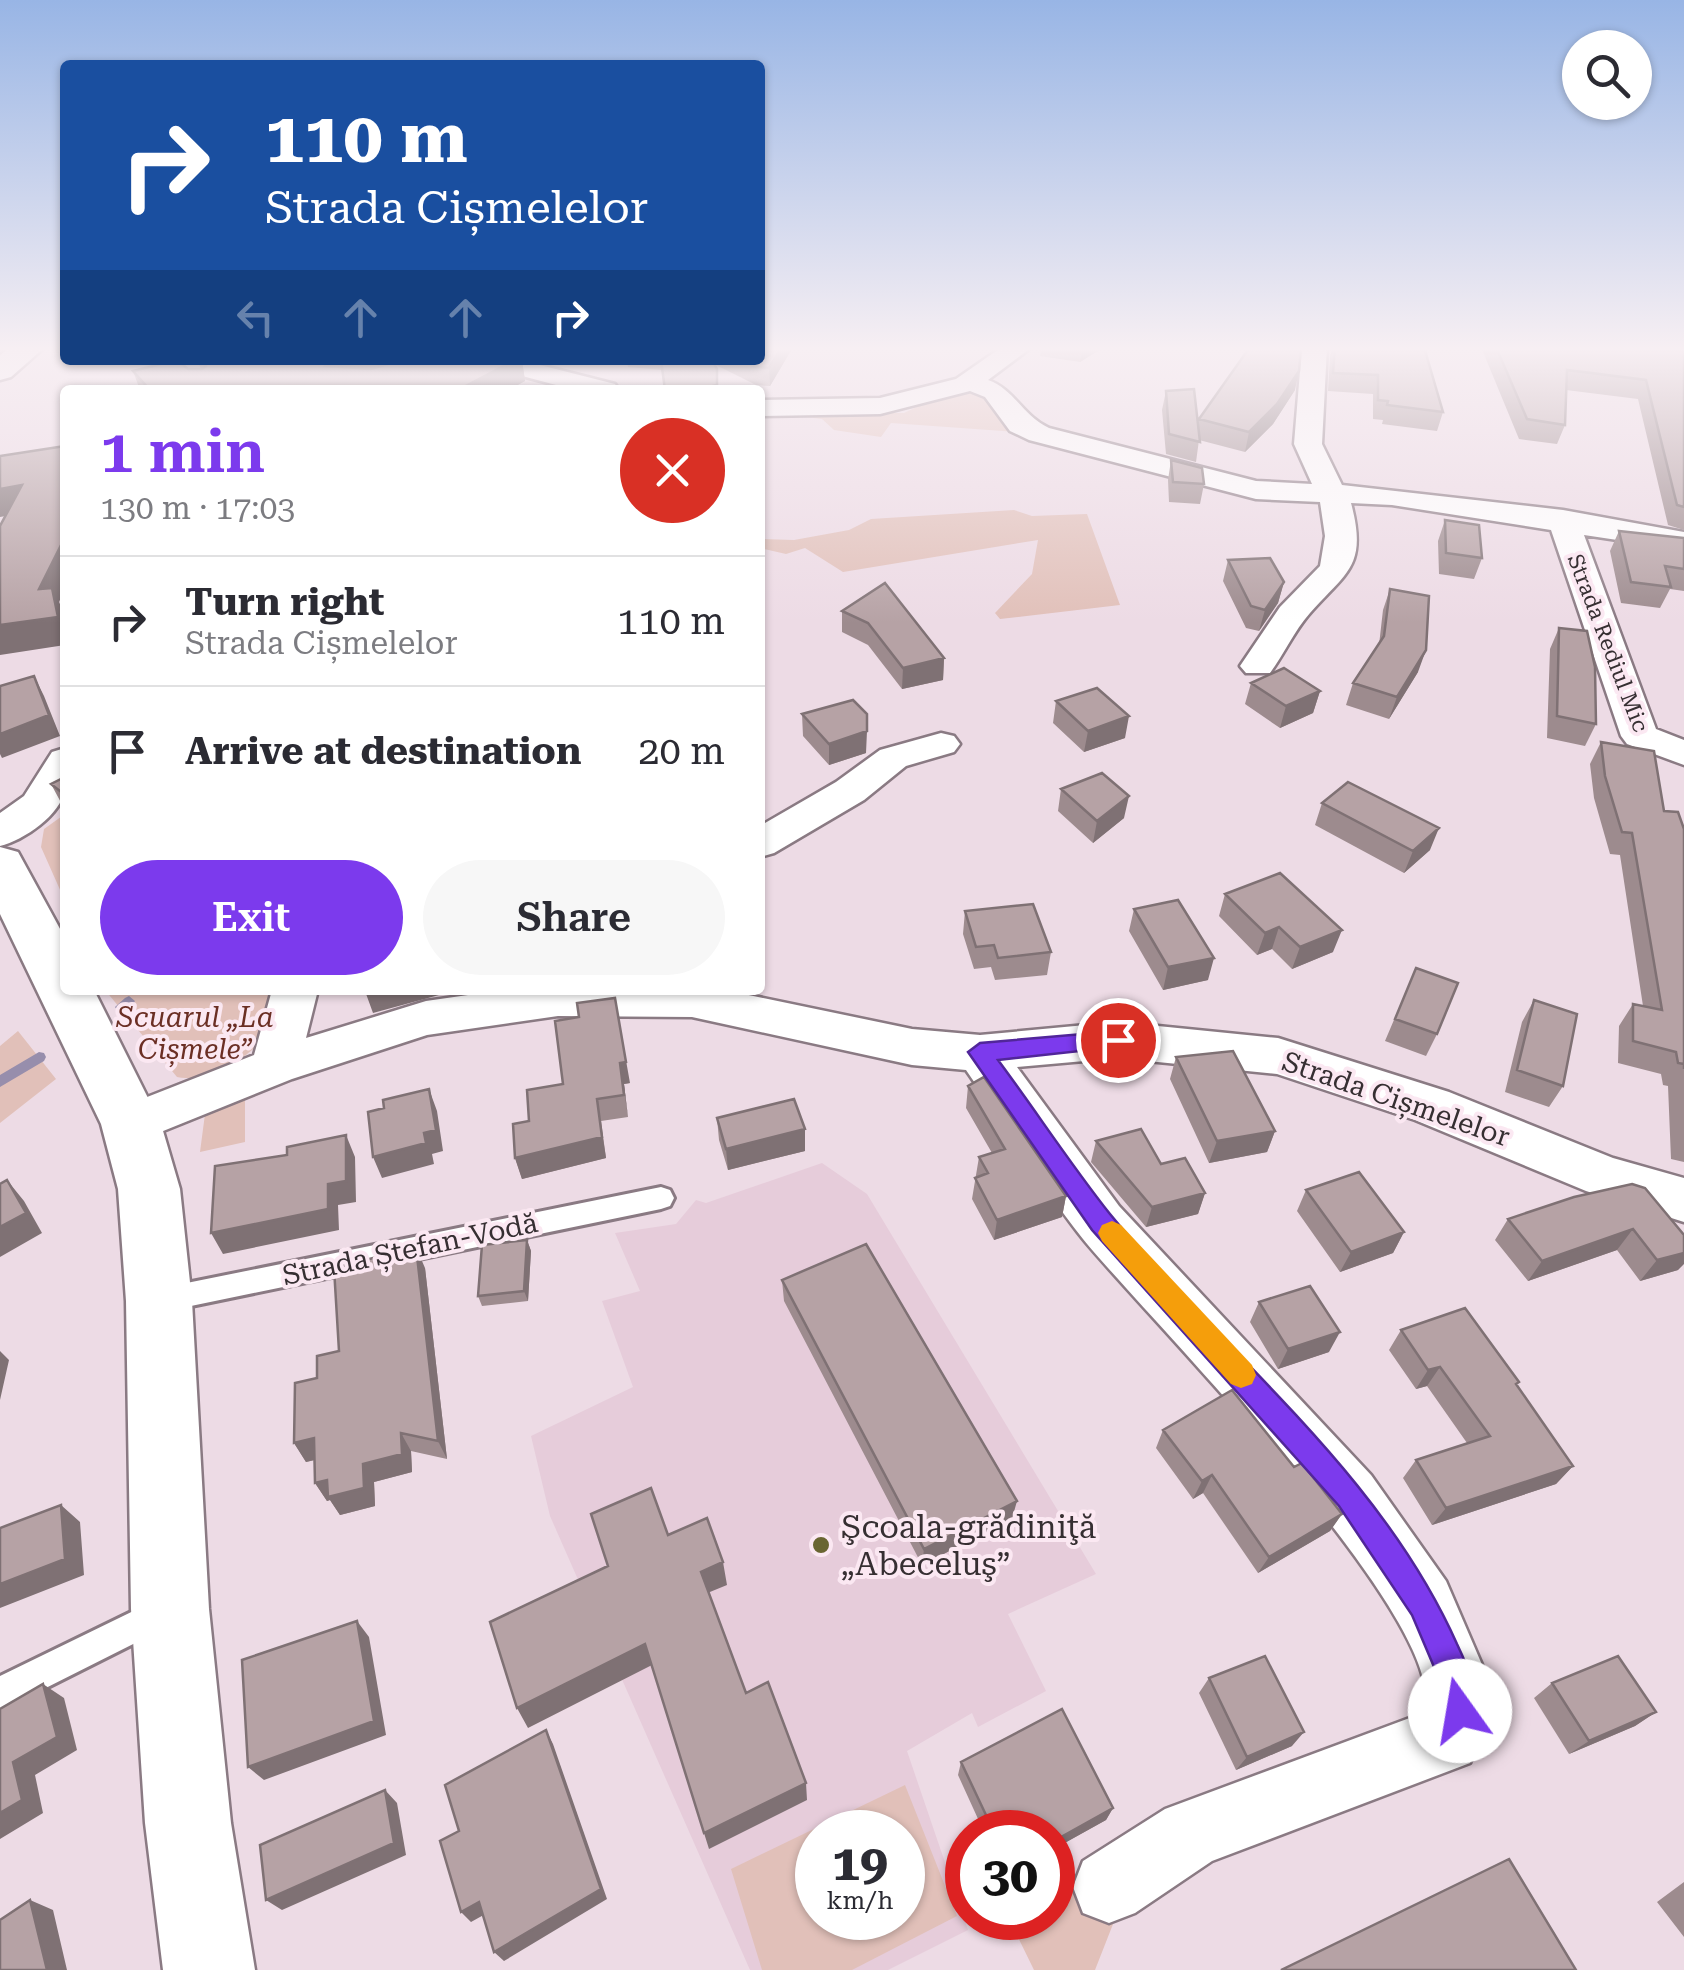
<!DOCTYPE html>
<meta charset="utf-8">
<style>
:root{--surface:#fff;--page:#f7f7f7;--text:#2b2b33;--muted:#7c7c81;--line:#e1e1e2;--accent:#7c3aed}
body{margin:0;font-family:"Roboto Serif",serif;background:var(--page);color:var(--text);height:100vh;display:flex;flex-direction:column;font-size:38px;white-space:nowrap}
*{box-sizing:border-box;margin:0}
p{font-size:32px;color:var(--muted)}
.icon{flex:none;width:55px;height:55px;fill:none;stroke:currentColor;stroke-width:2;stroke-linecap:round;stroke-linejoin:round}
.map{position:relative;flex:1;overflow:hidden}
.details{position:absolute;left:60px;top:385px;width:705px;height:610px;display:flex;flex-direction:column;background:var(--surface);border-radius:10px;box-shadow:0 2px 8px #0004}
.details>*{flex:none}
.top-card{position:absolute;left:60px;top:60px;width:705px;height:305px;border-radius:10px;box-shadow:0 2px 8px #0004;background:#1a4fa0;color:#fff;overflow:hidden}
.controls{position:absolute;left:1562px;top:30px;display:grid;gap:20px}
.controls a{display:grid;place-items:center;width:90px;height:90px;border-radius:50%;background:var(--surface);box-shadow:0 2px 8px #0004;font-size:50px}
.speed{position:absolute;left:795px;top:1810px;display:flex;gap:20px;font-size:50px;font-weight:700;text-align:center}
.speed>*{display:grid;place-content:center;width:130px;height:130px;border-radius:50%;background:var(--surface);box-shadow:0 2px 8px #0004;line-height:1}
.speed small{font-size:25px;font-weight:400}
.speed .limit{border:15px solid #d22;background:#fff;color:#111}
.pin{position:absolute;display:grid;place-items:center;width:85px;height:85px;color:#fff;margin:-42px;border:5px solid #fff;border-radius:50%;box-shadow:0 2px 10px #0007}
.me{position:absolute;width:110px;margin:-55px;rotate:347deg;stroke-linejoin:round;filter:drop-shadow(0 0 8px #0008)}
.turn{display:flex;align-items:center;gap:35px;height:210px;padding:0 40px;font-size:45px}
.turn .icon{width:130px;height:130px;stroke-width:2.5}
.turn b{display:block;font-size:70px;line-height:85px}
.lanes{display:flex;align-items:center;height:95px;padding:0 40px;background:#0003;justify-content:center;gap:50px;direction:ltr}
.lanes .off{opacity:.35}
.round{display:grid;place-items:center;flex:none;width:105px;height:105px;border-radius:52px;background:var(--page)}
.overview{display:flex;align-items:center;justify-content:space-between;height:170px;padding:0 40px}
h1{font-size:60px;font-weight:600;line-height:75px;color:var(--accent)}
.button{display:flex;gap:20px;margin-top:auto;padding:20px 40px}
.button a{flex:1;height:115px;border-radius:60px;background:var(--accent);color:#fff;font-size:40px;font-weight:600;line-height:115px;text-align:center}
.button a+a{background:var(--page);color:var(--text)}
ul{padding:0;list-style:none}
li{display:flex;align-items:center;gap:30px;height:130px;padding:0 40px;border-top:2px solid var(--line)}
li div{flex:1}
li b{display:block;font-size:38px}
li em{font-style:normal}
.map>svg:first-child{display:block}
.built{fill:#e6ccda;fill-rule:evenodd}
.green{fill:#e1c0b9;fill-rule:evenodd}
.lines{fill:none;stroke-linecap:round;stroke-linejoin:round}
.stream{fill:#978eac;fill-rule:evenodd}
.lane-casing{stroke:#8a7a83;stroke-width:6}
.street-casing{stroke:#8a7a83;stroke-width:5}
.secondary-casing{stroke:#8a7a83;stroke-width:5}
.lane{fill:#fff;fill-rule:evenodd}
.street{fill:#fff;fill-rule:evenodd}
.secondary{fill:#fff;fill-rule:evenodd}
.wall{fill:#9d8b8e}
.shaded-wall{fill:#7f7174}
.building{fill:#b6a2a5;stroke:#7f7174;stroke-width:2.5}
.route{fill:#7c3aed;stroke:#51269a;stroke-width:2.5}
.slow{fill:#f59e0b}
.poi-dot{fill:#696531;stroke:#fbe8f2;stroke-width:4}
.labels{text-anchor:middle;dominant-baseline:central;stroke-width:8;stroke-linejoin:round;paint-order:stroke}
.far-street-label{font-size:22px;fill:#362f32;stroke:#fbe8f2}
.park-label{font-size:28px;font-style:italic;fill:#6b2f24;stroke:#fbe8f2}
.street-label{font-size:28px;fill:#362f32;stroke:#fbe8f2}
.near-poi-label{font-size:32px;fill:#362f32;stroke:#fbe8f2;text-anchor:start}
</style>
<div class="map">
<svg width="1684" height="1970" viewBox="0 0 1684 1970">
<rect width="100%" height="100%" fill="#eddbe5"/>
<!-- built -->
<path class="built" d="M822,1163L867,1194L1096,1574L1008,1614L1046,1691L978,1727L972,1713L907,1751L968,1930L888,1970H750L550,1516L531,1436L633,1387L602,1301L640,1291L615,1233L676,1224L696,1200L706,1203ZM818,1832H902V1918H818Z"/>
<!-- green -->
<path class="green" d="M961,386L989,393L1017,432L891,423L881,437L834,430L822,419L760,411L904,413Z
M1014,510L1032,516L1087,514L1120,605L1000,619L995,613L1032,574L1038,540L843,572L805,548L786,554L760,548V539L794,540L849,530L871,519Z
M65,814V901L41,847L44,829Z
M105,990H277C272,1005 268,1032 258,1044C242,1062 200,1083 177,1077Z
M18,1031L56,1079L0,1123V1046Z
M245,1089V1142L200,1152L205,1114Z
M905,1785L957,1916L852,1970H762L731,1869ZM818,1832H902V1918H818Z
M1083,1871L1115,1919L1095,1970H1034L1011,1923L1019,1918H1052L1053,1894Z"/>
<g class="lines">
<!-- stream -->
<path class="stream" d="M129,996L135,1001C131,1008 124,1013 117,1010L115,1007L125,998Z
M39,1052L44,1053L46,1057L44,1061L0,1087V1075Z"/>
<defs>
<path id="lane" d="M661,1187L670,1190L674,1198L670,1206L661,1209L162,1312L152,1309L148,1300L152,1291L162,1288Z
M158,1599L169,1604L174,1615L169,1626L0,1711V1676Z"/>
<path id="street" d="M1002,347H1032L988,380C1014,389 1023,416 1049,428L1256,481L1312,484L1294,444L1302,347H1327L1322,444L1342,485L1563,510L1684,532V550L1584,535L1656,729L1684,740V765L1627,744L1621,736L1551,530L1392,505L1351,503C1368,567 1346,572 1310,613C1294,631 1284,654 1270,673H1246L1240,666L1280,607L1320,566L1325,536L1320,502L1256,499L1029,440L1010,431L985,397L970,391L880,414L760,416V400L880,398L956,379Z
M476,360H520L615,384L619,390H575L480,365Z
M941,733L954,736L960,744L954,752L906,766L864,800L774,853L760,857V826L836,782L880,750Z
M65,748C65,761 67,776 65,789C61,815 24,840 0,846V813L24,796L52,752Z
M272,990H318L306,1038L426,1001L503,990H725L912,1029L980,1035L1118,1022L1278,1038L1449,1092L1613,1158L1684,1178V1222L1586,1191L1415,1120L1277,1074L1118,1058L1017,1067L1119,1206L1371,1475L1446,1581L1486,1674L1494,1711L1470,1763L1212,1861L1135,1913L1109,1923L1083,1913L1073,1887L1083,1861L1165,1809L1423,1713C1459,1629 1142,1312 1083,1239C1041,1186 1005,1126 966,1070L912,1065L692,1017L558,1016L427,1035L292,1079L131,1144L114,1138L106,1124L114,1110L254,1055Z"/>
<path id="secondary" d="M11,347H45L11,377L0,380V355Z
M0,847L18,852L65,938V990H94L161,1124L180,1189L192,1301L209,1609L231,1823L255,1970H163L145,1823L131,1609L126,1301L118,1189L101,1124L0,914Z"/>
</defs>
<!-- lane casing -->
<use href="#lane" class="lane-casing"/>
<!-- street casing -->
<use href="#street" class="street-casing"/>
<!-- secondary casing -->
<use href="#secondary" class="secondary-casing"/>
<!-- lane -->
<use href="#lane" class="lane"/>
<!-- street -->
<use href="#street" class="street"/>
<!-- secondary -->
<use href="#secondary" class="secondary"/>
</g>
<!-- wall -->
<path class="wall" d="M760,347H793L770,386L756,385L714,364L718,390L662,370L628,367L627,360H760Z
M1041,347H1104L1080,362L1040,356Z
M1333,347H1424L1443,412L1437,431L1382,424L1383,420L1373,419V394L1328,391L1330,356Z
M1481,347H1684V530L1668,525L1638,399L1566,390L1565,425L1557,444L1519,439Z
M197,360H522L525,381L508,390H140L133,371L201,369Z
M535,360H561L553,364Z
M1295,390L1273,424L1245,452L1199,440L1196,462L1166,454L1162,410L1166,391L1198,426L1199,419Z
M1171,460L1204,484L1200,504L1169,502L1168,480Z
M1445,520L1482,558L1474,579L1439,574L1438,541Z
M1619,531L1684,538V591L1670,589L1660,608L1621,603L1610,551Z
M1228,560L1284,582L1278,603L1259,631L1246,628L1223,581Z
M1390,589L1418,672L1389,719L1346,705L1353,683L1379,645L1383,610Z
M842,611L944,658L943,680L902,689L868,645L842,632Z
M1559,628L1596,724L1585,746L1547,738L1550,649Z
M1251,683L1320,691L1313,713L1280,728L1245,704Z
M1056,701L1125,738L1084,752L1053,723Z
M802,714L866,753L829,765L803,736Z
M1601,742L1664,811L1684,829V1162L1671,1159L1668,1086L1663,1085L1661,1074L1618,1063L1619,1026L1633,1004L1643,1006L1620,855L1610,854L1594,798L1590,764Z
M65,777V810L51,784Z
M1061,789L1124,818L1093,843L1058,811Z
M1322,803L1430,850L1404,873L1315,825Z
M1225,894L1333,952L1292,969L1272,949L1257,955L1219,916Z
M1134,909L1208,980L1163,990L1129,931Z
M965,911L1051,952L1047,975L995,980L991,967L974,969L963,934Z
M1416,968L1437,1034L1426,1056L1385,1041Z
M1534,1000L1563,1086L1549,1107L1505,1092L1522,1022Z
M1176,1057L1275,1131L1267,1152L1209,1163L1170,1079Z
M630,1083L624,1084L628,1117L601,1121L606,1158L522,1179L515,1158L529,1121L563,1084Z
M968,1086L1066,1196L1062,1217L994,1240L972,1199L979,1157L992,1153L966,1108Z
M717,1118L805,1151L728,1170L719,1140Z
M1096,1141L1161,1164L1205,1193L1198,1214L1146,1227L1091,1162Z
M1306,1190L1404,1232L1393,1253L1340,1272L1297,1211Z
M1574,1197L1684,1235L1678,1270L1640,1281L1617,1250L1528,1281L1495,1240L1508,1219Z
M527,1240L531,1251L528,1301L482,1306L478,1296Z
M425,1268L447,1459L411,1451L412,1472L374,1482L375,1506L340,1515L330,1500L327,1501L315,1483V1460L306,1462L294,1443L317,1378L339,1351Z
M782,1280L1012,1519L922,1565L784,1301Z
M1259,1302L1329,1352L1278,1369L1250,1322Z
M1401,1330L1519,1382L1517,1385L1573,1466L1556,1484L1432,1525L1403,1478L1416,1460L1467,1443L1427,1386L1416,1389L1389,1350Z
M1163,1430L1294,1467L1342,1514L1330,1531L1258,1573L1203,1493L1193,1499L1156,1448Z
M1209,1678L1292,1746L1236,1770L1199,1693Z
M1552,1683L1656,1712L1635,1726L1569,1754L1534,1698Z
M961,1762L1113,1808L1106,1820L1052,1850V1832H984L958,1775Z
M1684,1882V1937L1657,1902Z"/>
<!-- shaded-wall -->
<path class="shaded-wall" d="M782,347H793L770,386L769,368Z
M1082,347H1104L1080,362Z
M329,360H405L338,380L325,366Z
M515,360H522L525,381L508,390H458Z
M1299,371L1295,390L1273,424L1245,452L1249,432Z
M22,485L34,511L0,517V489Z
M65,537V589L59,602L65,615V645L0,655V625L39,589Z
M1284,582L1278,603L1259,631L1265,610Z
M1426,650L1418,672L1389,719L1397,697Z
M944,658L943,680L902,689L903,668Z
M34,676L44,696L60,736L2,758L0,754V734Z
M1320,691L1313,713L1280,728L1286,706Z
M1129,716L1125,738L1084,752L1088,731Z
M867,731L866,753L829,765V744Z
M1129,796L1124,818L1093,843L1097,821Z
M1439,828L1430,850L1404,873L1413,851Z
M1279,927L1272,949L1257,955L1265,933Z
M1342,930L1333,952L1292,969L1300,947Z
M1214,958L1208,980L1163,990L1168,967Z
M370,990H438L439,995L373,1013L365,991Z
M615,998L630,1083L624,1084L628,1117L620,1063Z
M429,1089L437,1111L443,1151L432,1154L434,1164L382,1178L373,1157L424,1133Z
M597,1099L606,1158L522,1179L515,1158Z
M805,1129V1151L728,1170L726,1149Z
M1275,1131L1267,1152L1209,1163L1217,1141Z
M346,1135L355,1157L356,1202L338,1205L339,1230L223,1254L211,1233L328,1184Z
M7,1180L24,1201L42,1233L0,1257V1227Z
M1205,1193L1198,1214L1146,1227L1152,1207Z
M1066,1196L1062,1217L994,1240L997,1220Z
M1633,1229L1617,1250L1528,1281L1542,1261Z
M1404,1232L1393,1253L1340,1272L1351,1252Z
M527,1240L531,1251L528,1301L524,1291Z
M416,1247L425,1268L447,1459L438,1441Z
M1684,1253V1264L1678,1270L1640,1281L1657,1260Z
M1340,1332L1329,1352L1278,1369L1288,1349Z
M0,1351L9,1360L0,1400Z
M1440,1367L1427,1386L1416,1389L1428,1370Z
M401,1433L411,1451L412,1472L374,1482L375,1506L340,1515L330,1500L327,1501L315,1483L363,1464Z
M314,1438L326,1457L306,1462L294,1443Z
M1573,1466L1556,1484L1432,1525L1446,1508Z
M1212,1475L1203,1493L1193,1499L1202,1481Z
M1017,1501L1012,1519L922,1565L924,1549Z
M61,1505L80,1522L84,1575L0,1608V1584Z
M1342,1514L1330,1531L1258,1573L1269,1557Z
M723,1562L727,1585L705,1594L701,1572Z
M357,1621L369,1637L386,1735L264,1780L248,1767Z
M645,1644L652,1665L528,1728L517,1708Z
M43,1684L64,1698L77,1750L35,1775L43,1813L0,1839V1813L13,1762Z
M1656,1712L1635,1726L1569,1754L1589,1741Z
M546,1730L553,1744L607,1899L504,1961L494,1952Z
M1304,1732L1292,1746L1236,1770L1247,1757Z
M806,1783L807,1800L709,1849L704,1833Z
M385,1790L397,1803L406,1855L282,1910L266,1900Z
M1113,1808L1106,1820L1052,1850V1842Z
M30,1900L53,1910L67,1970H47Z
M479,1902L489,1912L471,1922L461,1912Z"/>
<!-- building -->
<path class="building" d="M760,347H782L769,368L755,367L741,360H760Z
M1250,347H1301L1299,371L1277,404L1249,432L1199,419Z
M1335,347H1424L1443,412L1387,405L1388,401L1378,400V375L1333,373Z
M1496,347H1684V507L1677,505L1646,380L1567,370L1565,425L1527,419Z
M177,360L188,369H202L206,366L201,360H329L325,366L371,369L401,360H515L458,390H150L133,371Z
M661,360H712L717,369V385L709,387L710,390H665Z
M1194,389L1200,442L1169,434L1166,391Z
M65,446V537L39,589L52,588L58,617L0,625V526L22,485L0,489V456Z
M1171,460L1202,468L1204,484L1173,482Z
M1445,520L1479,525L1482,558L1446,553Z
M1619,531L1684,538V569L1665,566L1671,587L1631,582Z
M1270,558L1284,582L1265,610L1251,606L1228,560Z
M885,583L944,658L903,668L868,623L842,611Z
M1390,589L1429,596L1426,650L1397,697L1353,683L1384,636Z
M1559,628L1587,631L1595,667L1596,724L1557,716Z
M1284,668L1320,691L1286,706L1251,683Z
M34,676L49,715L0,734V686Z
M1097,688L1129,716L1088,731L1056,701Z
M853,700L867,714V731L829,744L802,714Z
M1601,742L1654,751L1664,811L1678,812L1684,829V1069V1064L1678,1063L1676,1052L1633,1041V1004L1662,1010L1632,833L1622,832L1605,776Z
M1102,773L1129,796L1097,821L1061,789Z
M65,777V795L51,784Z
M1348,782L1439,828L1413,851L1322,803Z
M1280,873L1342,930L1300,947L1279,927L1265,933L1225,894Z
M1178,900L1214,958L1168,967L1134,909Z
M1033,904L1051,952L998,958L994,945L976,947L965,911Z
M1416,968L1458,983L1437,1034L1395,1019Z
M615,998L626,1062L620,1063L624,1095L597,1099L602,1137L515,1158L513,1124L529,1121L527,1090L563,1084L555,1021L579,1017L577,1003Z
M1534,1000L1577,1014L1563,1086L1517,1070Z
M1233,1051L1275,1131L1217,1141L1176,1057Z
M984,1077L1066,1196L997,1220L975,1178L988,1173L979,1157L1005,1149L968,1086Z
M429,1089L436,1130L424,1133L426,1143L373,1157L368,1112L384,1108L383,1100Z
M794,1099L805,1129L726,1149L717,1118Z
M1141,1129L1161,1164L1185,1158L1205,1193L1152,1207L1096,1141Z
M346,1135V1181L328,1184V1209L211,1233L215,1166L287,1155V1147Z
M1359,1172L1404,1232L1351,1252L1306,1190Z
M7,1180L26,1213L0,1227V1184Z
M1632,1184L1645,1188L1684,1235V1253L1657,1260L1633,1229L1542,1261L1508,1219L1574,1197Z
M527,1240L524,1291L478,1296L482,1245Z
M866,1244L1017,1501L924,1549L782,1280Z
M416,1247L438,1441L401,1433L402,1454L363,1464L364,1488L328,1497L327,1480L315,1483L314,1438L294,1443L295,1383L317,1378V1356L339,1351L334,1268Z
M1310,1286L1340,1332L1288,1349L1259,1302Z
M1465,1308L1519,1382L1516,1384L1573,1466L1446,1508L1416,1460L1490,1436L1440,1367L1428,1370L1401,1330Z
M1232,1390L1294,1467L1302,1463L1342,1514L1269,1557L1212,1475L1202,1481L1163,1430Z
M651,1488L668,1535L707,1518L723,1562L701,1572L746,1693L768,1682L806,1783L704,1833L645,1644L517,1708L490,1622L608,1566L591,1514Z
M61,1505L65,1559L0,1584V1528Z
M357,1621L374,1721L248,1767L242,1660Z
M1265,1656L1304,1732L1247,1757L1209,1678Z
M1618,1656L1656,1712L1589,1741L1552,1683Z
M43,1684L57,1737L13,1762L22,1800L0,1813V1709Z
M1062,1709L1113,1808L1052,1842V1832H994L961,1762Z
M546,1730L601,1889L494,1952L479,1902L461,1912L440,1841L459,1831L445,1785Z
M385,1790L394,1843L266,1900L260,1845Z
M1509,1859L1576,1970H1281Z
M30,1900L47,1970H0V1920Z"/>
<!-- sky -->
<linearGradient id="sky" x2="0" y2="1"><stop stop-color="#98b5e5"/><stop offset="0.56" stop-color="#f7eff3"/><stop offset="1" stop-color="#f7eff3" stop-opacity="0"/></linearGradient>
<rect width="1684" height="623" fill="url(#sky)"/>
<!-- route -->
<path class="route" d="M1118,1031L1126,1033V1046L998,1060C1036,1111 1071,1165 1110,1214C1227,1357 1380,1471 1457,1644C1468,1667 1482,1698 1472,1723L1460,1728L1448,1723L1437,1674L1412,1615L1339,1506L1092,1230L968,1052L980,1043Z"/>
<!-- slow -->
<path class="slow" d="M1112,1221L1121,1225L1252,1365L1256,1375L1252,1384L1241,1388L1231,1384L1102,1241L1098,1233L1102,1225Z"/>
<!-- markers -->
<circle class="poi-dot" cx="821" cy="1545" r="10"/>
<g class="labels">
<!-- far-street labels -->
<g class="far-street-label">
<text transform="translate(1608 643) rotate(69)">Strada Rediul Mic</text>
</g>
<!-- park labels -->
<g class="park-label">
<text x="195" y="1017">Scuarul „La<tspan x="195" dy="32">Cișmele”</tspan></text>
</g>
<!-- street labels -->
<g class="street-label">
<text transform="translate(1396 1099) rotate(19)">Strada Cișmelelor</text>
<text transform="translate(410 1249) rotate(-12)">Strada Ștefan-Vodă</text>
</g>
<!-- near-poi labels -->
<g class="near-poi-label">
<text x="841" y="1527">Şcoala-grădiniţă<tspan x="841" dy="37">„Abeceluş”</tspan></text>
</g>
</g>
</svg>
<div class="controls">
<a><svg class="icon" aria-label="search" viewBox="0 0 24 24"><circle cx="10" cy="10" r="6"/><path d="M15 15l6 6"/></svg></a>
</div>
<div class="speed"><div>19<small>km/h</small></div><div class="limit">30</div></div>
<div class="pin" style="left:1118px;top:1040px;background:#d93025"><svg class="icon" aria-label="arrive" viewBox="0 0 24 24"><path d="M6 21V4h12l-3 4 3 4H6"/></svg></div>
<svg class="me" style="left:1460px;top:1711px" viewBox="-20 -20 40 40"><circle r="19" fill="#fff"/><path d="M0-13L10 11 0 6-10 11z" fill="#7c3aed"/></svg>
<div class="top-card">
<div class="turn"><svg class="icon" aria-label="right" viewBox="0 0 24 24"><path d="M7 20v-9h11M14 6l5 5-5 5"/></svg><div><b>110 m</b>Strada Cișmelelor</div></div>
<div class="lanes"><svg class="icon off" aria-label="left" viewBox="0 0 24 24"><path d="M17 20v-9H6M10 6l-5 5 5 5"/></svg><svg class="icon off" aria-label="ahead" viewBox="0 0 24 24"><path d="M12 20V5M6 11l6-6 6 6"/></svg><svg class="icon off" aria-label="ahead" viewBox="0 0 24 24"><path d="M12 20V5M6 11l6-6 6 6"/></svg><svg class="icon" aria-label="right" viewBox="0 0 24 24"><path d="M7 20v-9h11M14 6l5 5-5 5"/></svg></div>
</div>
<section class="details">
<div class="overview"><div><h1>1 min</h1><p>130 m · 17:03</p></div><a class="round" style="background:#d93025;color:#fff"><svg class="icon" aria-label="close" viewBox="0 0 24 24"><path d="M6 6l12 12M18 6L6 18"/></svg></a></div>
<ul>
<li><svg class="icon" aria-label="right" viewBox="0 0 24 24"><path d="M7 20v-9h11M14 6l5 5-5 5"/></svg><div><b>Turn right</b><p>Strada Cișmelelor</p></div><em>110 m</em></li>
<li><svg class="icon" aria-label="arrive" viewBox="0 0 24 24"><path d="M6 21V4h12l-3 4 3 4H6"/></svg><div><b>Arrive at destination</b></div><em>20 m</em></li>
</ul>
<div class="button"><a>Exit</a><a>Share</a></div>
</section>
</div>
